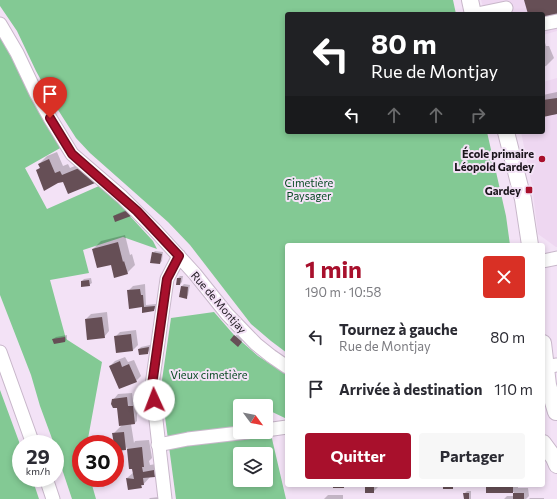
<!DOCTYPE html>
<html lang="fr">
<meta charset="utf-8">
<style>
:root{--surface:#fff;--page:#f7f7f7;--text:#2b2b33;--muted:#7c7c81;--accent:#a8102c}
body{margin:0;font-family:Commissioner,sans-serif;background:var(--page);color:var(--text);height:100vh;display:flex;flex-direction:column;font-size:15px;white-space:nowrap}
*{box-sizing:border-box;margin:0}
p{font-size:13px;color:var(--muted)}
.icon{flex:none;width:22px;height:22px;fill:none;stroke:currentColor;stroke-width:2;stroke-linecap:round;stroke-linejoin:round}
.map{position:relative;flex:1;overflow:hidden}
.drawer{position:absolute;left:285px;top:243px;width:260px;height:244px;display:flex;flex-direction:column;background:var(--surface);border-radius:4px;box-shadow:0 2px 6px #0003}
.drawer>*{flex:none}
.top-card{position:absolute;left:285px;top:12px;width:260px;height:122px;border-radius:4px;box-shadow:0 2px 6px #0003;background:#202124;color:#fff;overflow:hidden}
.needle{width:26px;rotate:122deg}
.controls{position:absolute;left:233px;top:399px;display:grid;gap:8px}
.controls a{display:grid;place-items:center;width:40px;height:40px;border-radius:4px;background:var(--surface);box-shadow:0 2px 6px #0003;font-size:20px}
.speed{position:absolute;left:12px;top:435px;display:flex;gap:8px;font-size:20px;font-weight:700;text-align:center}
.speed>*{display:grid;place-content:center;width:52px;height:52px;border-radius:50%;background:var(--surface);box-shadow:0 2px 6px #0003;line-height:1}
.speed small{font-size:10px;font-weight:400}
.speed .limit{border:6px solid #d22;background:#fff;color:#111}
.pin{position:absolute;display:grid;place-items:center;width:34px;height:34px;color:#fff;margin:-41px -17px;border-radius:50% 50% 50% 0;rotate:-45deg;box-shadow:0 0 4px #0007}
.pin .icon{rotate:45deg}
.me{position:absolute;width:44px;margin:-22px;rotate:358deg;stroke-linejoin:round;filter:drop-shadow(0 0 3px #0008)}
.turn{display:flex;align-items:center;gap:14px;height:84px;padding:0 20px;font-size:18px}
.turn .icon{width:52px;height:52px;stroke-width:2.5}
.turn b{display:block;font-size:28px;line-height:34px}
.lanes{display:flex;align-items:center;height:38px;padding:0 20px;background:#0003;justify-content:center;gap:20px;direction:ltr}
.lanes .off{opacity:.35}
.round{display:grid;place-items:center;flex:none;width:42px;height:42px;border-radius:4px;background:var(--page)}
.head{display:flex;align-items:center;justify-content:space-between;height:68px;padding:0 20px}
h1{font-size:24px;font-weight:700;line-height:30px;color:var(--accent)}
.action{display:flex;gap:8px;margin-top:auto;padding:8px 20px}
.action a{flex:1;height:46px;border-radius:4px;background:var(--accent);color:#fff;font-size:16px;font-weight:700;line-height:46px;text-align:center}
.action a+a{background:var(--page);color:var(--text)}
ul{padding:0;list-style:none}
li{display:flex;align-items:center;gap:12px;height:52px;padding:0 20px}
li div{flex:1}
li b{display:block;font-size:15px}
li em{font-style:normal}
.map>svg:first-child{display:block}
.built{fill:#eed7f1}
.green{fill:#83c994;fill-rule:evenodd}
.shadow{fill:#0003}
.building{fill:#664f56}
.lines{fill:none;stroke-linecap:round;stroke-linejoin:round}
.minor-casing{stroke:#c8b7ca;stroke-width:15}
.major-casing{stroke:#c8b7ca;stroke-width:18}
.minor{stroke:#fff;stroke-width:13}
.major{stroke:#fff;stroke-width:16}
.route-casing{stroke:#6d0a1d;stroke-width:10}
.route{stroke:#a8102c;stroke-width:7}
.poi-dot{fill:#a8102c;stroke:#f3e2f6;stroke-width:1.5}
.labels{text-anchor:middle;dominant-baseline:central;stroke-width:4;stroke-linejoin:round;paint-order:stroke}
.poi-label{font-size:11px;font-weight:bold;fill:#1b151c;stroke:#f3e2f6;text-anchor:end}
.park-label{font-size:11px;fill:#074922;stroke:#f3e2f6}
.street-label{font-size:11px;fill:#1b151c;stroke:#f3e2f6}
</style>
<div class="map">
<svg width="557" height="499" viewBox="0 0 557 499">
<rect width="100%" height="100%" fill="#f3e2f6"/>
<!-- built -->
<path class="built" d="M481,0H557V31L543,35V14H485Z
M557,78V247H556L538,234L532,185L521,132H543V82Z"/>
<!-- green -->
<path class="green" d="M0,0H453L456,14H287V132H487L506,216L510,245H287V353L271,341L251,324L190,245L168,222L90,153L76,138L53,102L36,71L17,31L0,6Z
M0,37L62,147L25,168L47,209L99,186L118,203L153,241L157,249L123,237L83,250L89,273L50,280L66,339L102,362L87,444H81V478H90L96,499H72L55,448V444H54L40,406L31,375L0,295Z
M214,312L234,335L258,356L287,375V419L266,409V406H240V432H266V413L286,499H176L161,387L171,318ZM240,454H266V480H240Z
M0,390L21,447V478H32L39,499H0Z"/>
<!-- shadow -->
<path class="shadow" d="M544,39L546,46H549L554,58L546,66L543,67V40Z
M557,92V114L543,116V95Z
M57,152L63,166L68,164L70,168L87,161L102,174L94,182L69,193L64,180L37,171L41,167L39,164L47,156Z
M128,209L132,213L130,215L116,220L114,216L117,214Z
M125,235L130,255L132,254L135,265L127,273L111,264L93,249L101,241Z
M155,251L163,252L162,261L160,263L153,253Z
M180,276H183L182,282L180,284L178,278Z
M91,278L92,283L89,285L82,281L84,279Z
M145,284L146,305L156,304V308L153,310L143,312V306L128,291L133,286Z
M184,284L190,285L188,295L186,298L182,286Z
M107,312L109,331L104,337L86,319L91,314Z
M136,330L138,345L133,350L115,337L120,332Z
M237,334L244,339L238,345L232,340Z
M67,335V339L65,342L53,339L56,337Z
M150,345V350L147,353L139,349L141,347Z
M125,357L128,362L134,360L141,376L136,381L110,366L115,361Z
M132,393L133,402L138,401L139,412L137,414V421L135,423L131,424L134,443L135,441L149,440L152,458L149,461L150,465L162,463V468L155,476H151L141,487L127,478L134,472L133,468H130L127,447L126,449L115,444L113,434L122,425L117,407L113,400L118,394Z
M266,407H267L269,416L266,419Z
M543,476H545V480L543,482Z
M366,485H378V487L373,492Z
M487,485H518V488H528L529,496L526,499H504L507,496H514V492H487Z
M467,491H471V499H465V493Z
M328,495H343V499H324Z
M160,497V499H149L150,498Z
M530,498H544V499H529Z"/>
<!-- building -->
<path class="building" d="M524,0H557V15L543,19V14H528Z
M557,98V114L543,117V100Z
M49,159L55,173L60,171L62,175L79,168L95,183L68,194L63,182L58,183L44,191L36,170L40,168L38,164Z
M126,211L131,216L115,222L113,216Z
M118,242L123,262L124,261L128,274L114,278L111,265L97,268L92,249Z
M152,252L162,254L160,264L150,263Z
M177,278H181L180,285H176Z
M89,280L90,286L81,287V281Z
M181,286L188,287L187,299L179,297Z
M140,289L141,295H143L144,307L155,306L154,311L142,313V307L129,309L127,290Z
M102,317L105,338L87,340L85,319Z
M131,334L133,351L116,353L114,336Z
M234,335L242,342L238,347L230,340Z
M65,337V342L54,344L52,339Z
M149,347L148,354L139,355L138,349Z
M120,361L122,367L129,364L137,382L119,389L109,366Z
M127,397L128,406H133L135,424L119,426L117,408H113L111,404L112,399Z
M124,432L126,450L115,451V444H114L112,433Z
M142,447L144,467H142L143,472L154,470L155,477L143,478L144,485H141L142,488L128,490L126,478L134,479L132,469H129L127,449Z
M333,485H344V488H333Z
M365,485H374V493H365Z
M443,485H453V489H443Z
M486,485H513V493H486Z
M463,493H469V499H464Z
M513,493H524V499H513Z"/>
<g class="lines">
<defs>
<path id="minor" d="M477,14L506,8
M0,24L17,53L36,93L50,118L72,154L122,197L154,229L195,274L227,314L256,344L271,356L287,367
M543,24L557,21
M543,261L557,258
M0,352L33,444
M546,367L557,365
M266,430L287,427
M158,445L188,439L248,432
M46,478L53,499
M165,499L152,385L167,279L179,256"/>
<path id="major" d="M470,0L473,14
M506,132L523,199L530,245
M543,343L548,385L556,412
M543,443L554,458L557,465"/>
</defs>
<!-- minor casing -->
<use href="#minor" class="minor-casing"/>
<!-- major casing -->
<use href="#major" class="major-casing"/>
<!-- minor -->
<use href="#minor" class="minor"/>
<!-- major -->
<use href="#major" class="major"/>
</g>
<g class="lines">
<defs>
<path id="route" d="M50,118L72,154L137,211L179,256L167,279L152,385L154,400"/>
</defs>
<!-- route casing -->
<use href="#route" class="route-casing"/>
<!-- route -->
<use href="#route" class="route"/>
</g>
<!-- markers -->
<g class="poi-dot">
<circle cx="542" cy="159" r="4"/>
<rect x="525" y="186" width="8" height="8" rx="2"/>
</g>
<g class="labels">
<!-- poi labels -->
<g class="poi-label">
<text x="534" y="153">École primaire<tspan x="534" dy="13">Léopold Gardey</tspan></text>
<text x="521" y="190">Gardey</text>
</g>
<!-- park labels -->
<g class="park-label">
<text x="309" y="182">Cimetière<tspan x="309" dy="13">Paysager</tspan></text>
<text x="209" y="374">Vieux cimetière</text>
</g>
<!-- street labels -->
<g class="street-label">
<text transform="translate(219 302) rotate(49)">Rue de Montjay</text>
</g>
</g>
</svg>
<div class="controls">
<a><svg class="needle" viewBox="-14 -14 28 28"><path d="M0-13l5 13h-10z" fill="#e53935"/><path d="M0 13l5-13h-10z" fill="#7c7c81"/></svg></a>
<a><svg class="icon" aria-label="layers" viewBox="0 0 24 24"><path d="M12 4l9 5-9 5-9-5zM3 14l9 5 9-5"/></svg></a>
</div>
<div class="speed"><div>29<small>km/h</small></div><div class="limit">30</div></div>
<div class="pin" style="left:50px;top:118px;background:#d93025"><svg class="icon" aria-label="arrive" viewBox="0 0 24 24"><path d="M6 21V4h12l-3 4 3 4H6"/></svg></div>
<svg class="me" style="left:154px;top:400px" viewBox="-20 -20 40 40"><circle r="19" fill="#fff"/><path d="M0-13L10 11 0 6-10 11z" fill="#a8102c"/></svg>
<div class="top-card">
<div class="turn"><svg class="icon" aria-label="left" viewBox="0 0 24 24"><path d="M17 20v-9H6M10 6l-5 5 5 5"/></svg><div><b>80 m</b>Rue de Montjay</div></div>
<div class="lanes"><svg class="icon" aria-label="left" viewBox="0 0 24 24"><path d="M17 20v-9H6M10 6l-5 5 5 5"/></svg><svg class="icon off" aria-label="ahead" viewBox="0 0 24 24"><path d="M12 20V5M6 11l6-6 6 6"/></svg><svg class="icon off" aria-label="ahead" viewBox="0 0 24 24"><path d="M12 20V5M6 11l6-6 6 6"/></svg><svg class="icon off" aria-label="right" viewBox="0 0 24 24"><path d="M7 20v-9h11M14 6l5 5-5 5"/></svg></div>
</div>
<section class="drawer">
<div class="head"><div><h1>1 min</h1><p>190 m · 10:58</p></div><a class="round" style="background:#d93025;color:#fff"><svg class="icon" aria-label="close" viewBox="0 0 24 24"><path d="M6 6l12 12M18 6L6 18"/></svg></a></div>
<ul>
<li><svg class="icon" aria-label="left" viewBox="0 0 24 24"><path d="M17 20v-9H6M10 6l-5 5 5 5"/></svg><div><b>Tournez à gauche</b><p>Rue de Montjay</p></div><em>80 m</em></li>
<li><svg class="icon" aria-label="arrive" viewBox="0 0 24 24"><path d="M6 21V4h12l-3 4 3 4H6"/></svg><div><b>Arrivée à destination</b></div><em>110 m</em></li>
</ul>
<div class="action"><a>Quitter</a><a>Partager</a></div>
</section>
</div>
